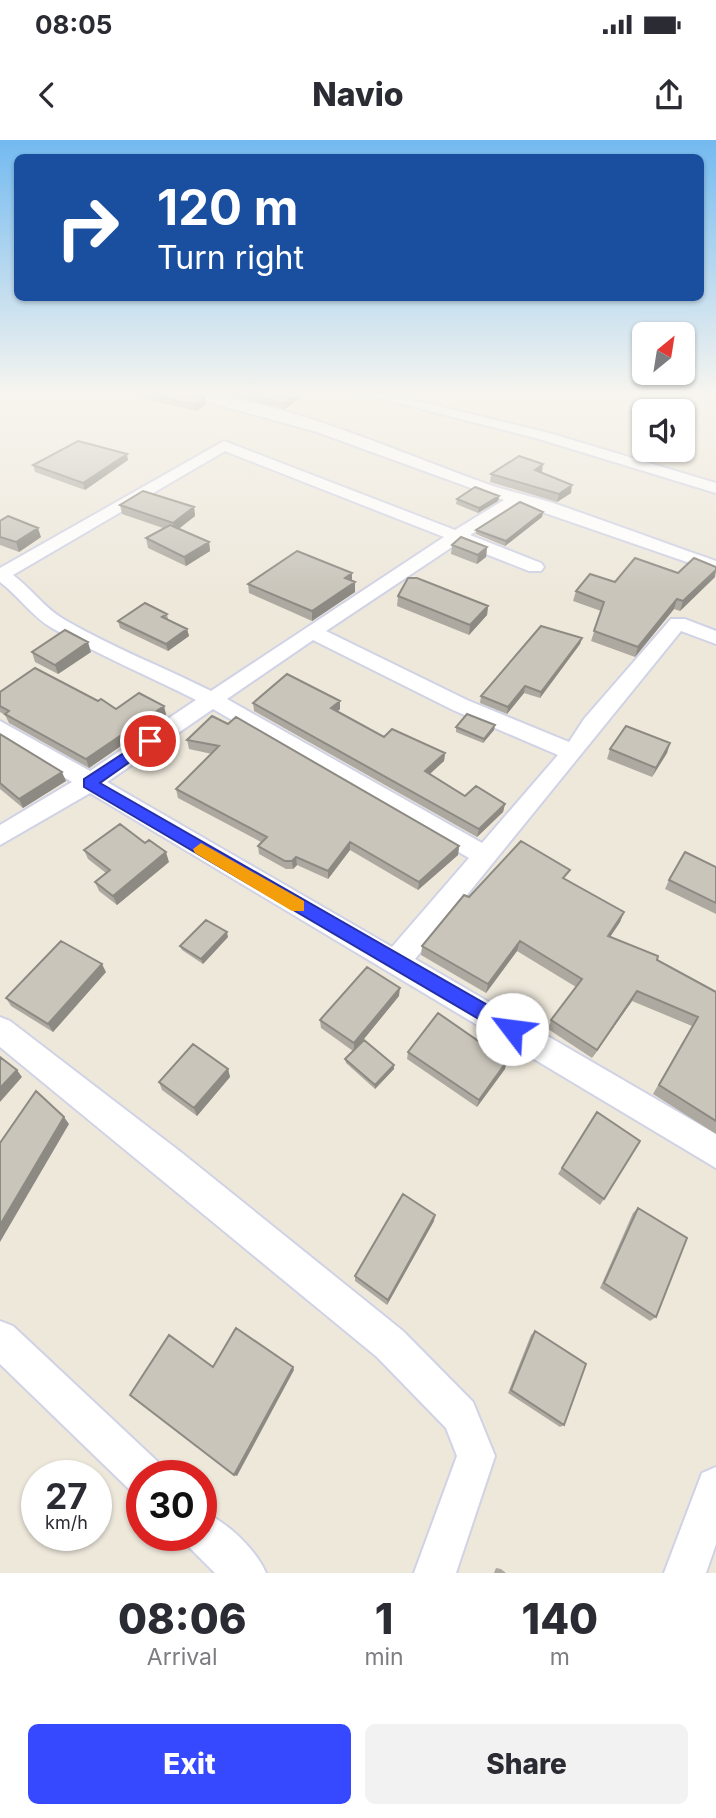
<!DOCTYPE html>
<style>
:root{--surface:#fff;--page:#f2f2f3;--text:#2b2b33;--muted:#7c7c81;--accent:#3749ff}
body{margin:0;font-family:Inter,sans-serif;background:var(--page);color:var(--text);height:100vh;display:flex;flex-direction:column;font-size:26px;white-space:nowrap}
*{box-sizing:border-box;margin:0}
p{font-size:23px;color:var(--muted)}
.icon{flex:none;width:38px;height:38px;fill:none;stroke:currentColor;stroke-width:2;stroke-linecap:round;stroke-linejoin:round}
.map{position:relative;height:1433px;overflow:hidden}
.side{display:flex;flex-direction:column;background:var(--surface);flex:1}
.side>*{flex:none}
.top-card{position:absolute;left:14px;top:14px;width:690px;height:147px;border-radius:10px;box-shadow:0 2px 5px #0004;background:#1a4fa0;color:#fff;overflow:hidden}
.needle{width:46px;rotate:30deg}
.tools{position:absolute;left:632px;top:182px;display:grid;gap:14px}
.tools a{display:grid;place-items:center;width:63px;height:63px;border-radius:10px;background:var(--surface);box-shadow:0 2px 5px #0004;font-size:35px}
.speed{position:absolute;left:21px;top:1320px;display:flex;gap:14px;font-size:35px;font-weight:700;text-align:center}
.speed>*{display:grid;place-content:center;width:91px;height:91px;border-radius:50%;background:var(--surface);box-shadow:0 2px 5px #0004;line-height:1}
.speed small{font-size:18px;font-weight:400}
.speed .limit{border:10px solid #d22;background:#fff;color:#111}
.pin{position:absolute;display:grid;place-items:center;width:60px;height:60px;color:#fff;margin:-30px;border:4px solid #fff;border-radius:50%;box-shadow:0 2px 7px #0007}
.me{position:absolute;width:77px;margin:-38px;rotate:300deg;stroke-linejoin:round;filter:drop-shadow(0 0 5px #0008)}
.turn{display:flex;align-items:center;gap:24px;height:147px;padding:0 28px;font-size:32px}
.turn .icon{width:91px;height:91px;stroke-width:2.5}
.turn b{display:block;font-size:49px;line-height:60px}
.eta{display:flex;justify-content:space-evenly;align-items:center;height:119px;text-align:center}
.eta b{font-size:42px;font-weight:800;line-height:49px}
.button{display:flex;gap:14px;margin-top:auto;padding:14px 28px}
.button a{flex:1;height:80px;border-radius:10px;background:var(--accent);color:#fff;font-size:28px;font-weight:800;line-height:80px;text-align:center}
.button a+a{background:var(--page);color:var(--text)}
.status{display:flex;justify-content:space-between;align-items:center;height:49px;padding:0 35px;background:var(--surface);direction:ltr}
.status svg{height:19px;fill:currentColor}
header{display:flex;justify-content:space-between;align-items:center;height:91px;padding:0 28px;background:var(--surface);font-size:32px;font-weight:800}
.map>svg:first-child{display:block}
.lines{fill:none;stroke-linecap:round;stroke-linejoin:round}
.street-casing{stroke:#d0d2e5;stroke-width:4}
.street{fill:#fff;fill-rule:evenodd}
.wall{fill:#ada9a1}
.shaded-wall{fill:#8d8a83}
.building{fill:#c9c5bb;stroke:#8d8a83;stroke-width:2}
.route{fill:#3749ff;stroke:#242fa6;stroke-width:2}
.slow{fill:#f59e0b}
</style>
<div class="status"><b>08:05</b><svg viewBox="0 0 49 12"><path d="M0 12V9h3v3zM5 12V6h3v6zM10 12V3h3v9zM15 12V0h3v12zM26 1h20v11H26zM47 4h2v5h-2z"/></svg></div>
<header><svg class="icon" aria-label="back" viewBox="0 0 24 24"><path d="M15 5l-7 7 7 7"/></svg>Navio<svg class="icon" aria-label="share" viewBox="0 0 24 24"><path d="M12 15V3M7 8l5-5 5 5M5 13v7h14v-7"/></svg></header>
<div class="map">
<svg width="716" height="1433" viewBox="0 0 716 1433">
<rect width="100%" height="100%" fill="#eee8db"/>
<g class="lines">
<defs>
<path id="street" d="M172,252C266,252 390,309 479,341C502,350 526,355 550,362C606,381 661,402 716,421V432L519,364L470,395L541,423L544,427L541,431H529L458,403L326,491L467,560L569,602L584,579L671,479H685L716,491V504L681,491L415,819L716,994V1028L90,653L0,705V685L72,642L0,598V581L90,631L196,560C149,536 98,515 52,488C31,476 19,456 0,442V428L224,301L455,390L504,360L317,292ZM225,311L444,397L211,551C163,527 111,507 65,480C44,468 32,449 13,435ZM313,500L453,570L558,615L482,703L227,559ZM213,569L469,718L392,807L107,642Z
M355,252H380L549,293L716,343V353L539,299Z
M0,877L10,881L182,1013L403,1191L473,1262L495,1316L456,1433H414L457,1316L446,1288L377,1217L0,907Z
M0,1181L13,1186L157,1321L163,1335H142V1354L129,1349L0,1224Z
M716,1327V1404L706,1433H664L702,1333Z
M201,1371C226,1381 255,1408 266,1433H215L187,1405L182,1395H201Z"/>
</defs>
<!-- street casing -->
<use href="#street" class="street-casing"/>
<!-- street -->
<use href="#street" class="street"/>
</g>
<!-- wall -->
<path class="wall" d="M117,252H182L205,258L206,264L196,271Z
M208,252H309L285,269L221,253Z
M128,320L85,350L35,332L33,325Z
M542,332L571,353L557,362L490,342L491,334Z
M499,356L498,361L478,373L456,364L457,359Z
M120,365L194,367L195,376L179,389L209,402L210,411L186,426L148,408L146,398L163,388L122,374Z
M543,372L542,377L505,406L476,394V390Z
M0,381L41,397L19,412L0,405Z
M452,405L487,407L486,417L477,424L451,414Z
M678,433L715,437L680,471L674,469L635,517L591,501L601,471L573,461L576,451L615,442Z
M352,441L355,442V452L312,481L249,453L248,444Z
M398,456L488,466L487,475L469,495L397,466Z
M167,474L168,479L187,489L189,496L168,511L120,488L118,481Z
M582,498L580,504L540,558L524,553L507,574L480,563L481,556Z
M32,512H91L58,534L35,522Z
M0,552L98,561L116,569L164,566L166,575L89,628L9,583L5,575L0,572Z
M253,563L340,569L337,572L384,597L445,613L444,621L430,634L465,656L505,664L503,672L477,697L254,571Z
M212,576L459,706L458,715L418,750L350,710L328,739L297,725L293,729H286L259,714L258,706L261,702L178,658L176,649L212,614L189,609L187,600Z
M456,587L494,590L483,603L456,592Z
M0,594L66,641L23,668L0,649Z
M670,603L667,613L652,637L607,619L610,609Z
M84,710L169,722L117,765L99,751L95,742L106,733L88,719Z
M716,727V774L665,749L669,740Z
M567,740L624,772L620,782L610,797L657,820L716,852V994L653,954L692,886L632,861L592,918L548,889L551,880L576,847L517,811L486,853L421,815L422,806L469,757Z
M228,797L203,824L182,810L180,806Z
M106,832L53,892L11,866L6,858Z
M399,856L355,910L394,929L375,949L346,923L345,919L353,911L321,888L320,880Z
M408,912L505,929L477,967L407,919Z
M228,929L230,937L197,976L162,950L159,942Z
M597,972L604,1059L600,1065L558,1034Z
M638,1068L656,1177L650,1181L600,1148L633,1073Z
M434,1081L387,1165L355,1141V1136Z
M535,1191L564,1285L560,1287L508,1253L531,1195Z
M496,1428L501,1429L506,1433H494Z"/>
<!-- shaded-wall -->
<path class="shaded-wall" d="M301,252H309L285,269V263Z
M205,258L206,264L196,271V265Z
M127,314L128,320L85,350L83,343Z
M543,324L542,332L533,338L535,330Z
M572,345L571,353L557,362L559,354Z
M499,356L498,361L478,373L479,368Z
M194,367L195,376L174,392L173,383Z
M543,372L542,377L505,406L506,401Z
M38,388L41,397L19,412L16,402Z
M209,402L210,411L186,426L184,417Z
M487,407L486,417L477,424L478,415Z
M716,430L715,437L680,471L683,461Z
M352,433V443L345,438Z
M355,442V452L312,481V471Z
M677,459L674,469L635,517L638,507Z
M488,466L487,475L469,495L470,485Z
M187,489L189,496L168,511L166,504Z
M582,498L580,504L540,558L541,552Z
M88,502L91,512L58,534L55,525Z
M525,546L524,553L507,574L508,567Z
M340,561V569L331,577V568Z
M164,566L166,575L89,628L86,619Z
M495,585L494,590L483,603L484,599Z
M670,603L667,613L652,637L656,628Z
M445,613L444,621L424,639L425,631Z
M62,632L66,641L23,668L19,659Z
M505,664L503,672L477,697L479,689Z
M350,702V710L328,739V731Z
M459,706L458,715L418,750L419,742Z
M166,712L169,722L117,765L113,756Z
M296,717L297,725L293,729L292,721Z
M624,772L620,782L604,806L608,796Z
M227,792L228,797L203,824L201,819Z
M520,801L517,811L486,853L488,844Z
M102,824L106,832L53,892L48,884Z
M400,848L399,856L354,911V903Z
M637,851L632,861L592,918L597,910Z
M507,921L505,929L477,967L479,960Z
M394,925V929L375,949V945Z
M228,929L230,937L197,976L194,968Z
M17,930L22,937L0,962V948Z
M64,977L69,984L0,1102V1085Z
M435,1075L434,1081L387,1165L388,1160Z
M293,1227L294,1230L237,1336L234,1335Z"/>
<!-- building -->
<path class="building" d="M140,252H182L205,258L196,265Z
M240,252H301L285,263Z
M78,301L127,314L83,343L33,325Z
M519,316L543,324L535,330L572,345L559,354L491,334Z
M475,347L499,356L479,368L457,359Z
M143,351L194,367L173,383L120,365Z
M520,362L543,372L506,401L476,390Z
M8,376L38,388L16,402L0,397V381Z
M170,385L209,402L184,417L146,398Z
M461,397L487,407L478,415L452,405Z
M297,411L352,433L345,438L355,442L312,471L248,444Z
M635,418L678,433L694,418L716,427V430L683,461L677,459L638,507L594,491L604,462L576,451L590,434L615,442Z
M408,438H417L488,466L470,485L398,456Z
M145,463L167,474L162,477L187,489L166,504L118,481Z
M541,486L582,498L541,552L525,546L508,567L481,556Z
M65,490L88,502L55,525L32,512Z
M35,528L98,561L101,559L116,569L139,553L164,566L86,619L5,574L9,571L0,566V552Z
M287,534L340,561L331,568L384,597L392,589L445,613L425,631L465,656L476,646L505,664L479,689L253,563Z
M467,574L495,585L484,599L456,587Z
M212,576L228,584L236,577L459,706L419,742L350,702L328,731L296,717L292,721H285L258,706L267,697L176,649L219,606L187,600Z
M626,586L670,603L656,628L610,609Z
M0,594L62,632L19,659L0,643Z
M120,684L145,703L149,700L166,712L113,756L95,742L110,730L84,710Z
M521,701L570,730L563,738L624,772L608,796L658,816L657,820L716,852V981L659,945L698,877L637,851L597,910L551,880L582,839L520,801L488,844L422,806L464,755L469,757Z
M685,712L716,727V763L669,740Z
M206,780L227,792L201,819L180,806Z
M61,801L102,824L48,884L6,858Z
M367,827L400,848L354,903L320,880Z
M438,873L507,921L479,960L408,912Z
M364,900L394,925L375,945L345,919Z
M193,904L228,929L194,968L159,942Z
M0,917L17,930L0,948Z
M36,951L64,977L0,1085V1003Z
M597,972L640,1001L604,1059L562,1028Z
M403,1054L435,1075L388,1160L355,1136Z
M638,1068L687,1098L656,1177L604,1143Z
M236,1188L293,1227L234,1335L130,1255L169,1195L213,1227Z
M535,1191L586,1224L564,1285L511,1250Z"/>
<!-- sky -->
<linearGradient id="sky" x2="0" y2="1"><stop stop-color="#73baf0"/><stop offset="0.56" stop-color="#f7f5ef"/><stop offset="1" stop-color="#f7f5ef" stop-opacity="0"/></linearGradient>
<rect width="716" height="453" fill="url(#sky)"/>
<!-- route -->
<path class="route" d="M150,596L157,601L155,604L100,643L519,883L522,889L519,895L512,898L506,895L84,647V639Z"/>
<!-- slow -->
<path class="slow" d="M201,703L304,761V771H292L195,713L193,709Z"/>
</svg>
<div class="tools">
<a><svg class="needle" viewBox="-14 -14 28 28"><path d="M0-13l5 13h-10z" fill="#e53935"/><path d="M0 13l5-13h-10z" fill="#7c7c81"/></svg></a>
<a><svg class="icon" aria-label="sound" viewBox="0 0 24 24"><path d="M4 9h4l5-4v14l-5-4H4zM17 9q2 3 0 6"/></svg></a>
</div>
<div class="speed"><div>27<small>km/h</small></div><div class="limit">30</div></div>
<div class="pin" style="left:150px;top:601px;background:#d93025"><svg class="icon" aria-label="arrive" viewBox="0 0 24 24"><path d="M6 21V4h12l-3 4 3 4H6"/></svg></div>
<svg class="me" style="left:512px;top:889px" viewBox="-20 -20 40 40"><circle r="19" fill="#fff"/><path d="M0-13L10 11 0 6-10 11z" fill="#3749ff"/></svg>
<div class="top-card">
<div class="turn"><svg class="icon" aria-label="right" viewBox="0 0 24 24"><path d="M7 20v-9h11M14 6l5 5-5 5"/></svg><div><b>120 m</b>Turn right</div></div>
</div>
</div>
<section class="side">
<div class="eta">
<div><b>08:06</b><p>Arrival</p></div>
<div><b>1</b><p>min</p></div>
<div><b>140</b><p>m</p></div>
</div>
<div class="button"><a>Exit</a><a>Share</a></div>
</section>
